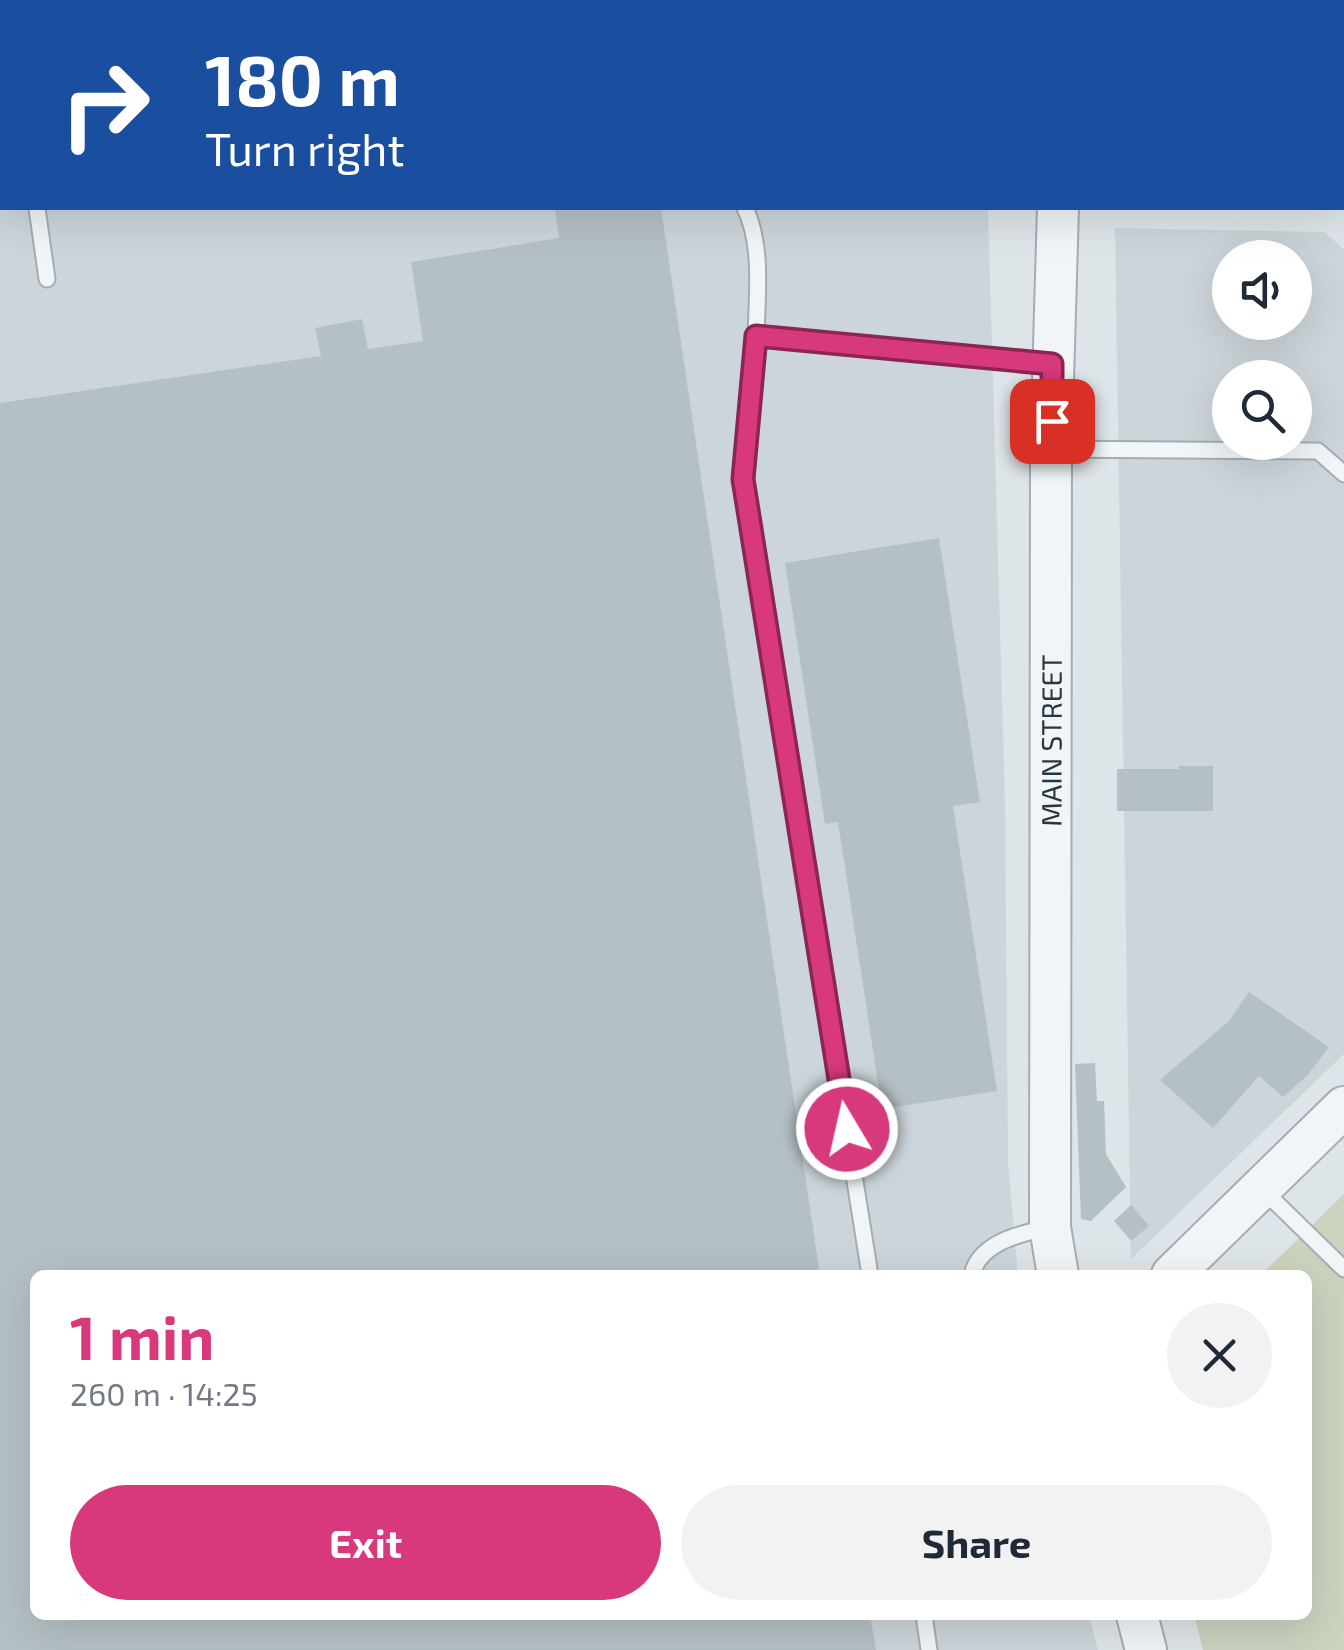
<!DOCTYPE html>
<meta charset="utf-8">
<style>
:root{--surface:#fff;--page:#f2f2f3;--text:#1f2937;--muted:#747a83;--accent:#d8397c}
body{margin:0;font-family:"Exo 2",sans-serif;background:var(--page);color:var(--text);height:100vh;display:flex;flex-direction:column;font-size:38px;white-space:nowrap}
*{box-sizing:border-box;margin:0}
p{font-size:32px;color:var(--muted)}
.icon{flex:none;width:55px;height:55px;fill:none;stroke:currentColor;stroke-width:2;stroke-linecap:round;stroke-linejoin:round}
.map{position:relative;flex:1;overflow:hidden}
.drawer{position:absolute;left:30px;top:1270px;width:1282px;height:350px;display:flex;flex-direction:column;background:var(--surface);border-radius:15px;box-shadow:0 10px 40px #0002}
.drawer>*{flex:none}
.top-card{position:absolute;left:0px;top:0px;width:1345px;height:210px;box-shadow:0 10px 40px #0002;background:#1a4fa0;color:#fff;overflow:hidden}
.buttons{position:absolute;left:1212px;top:240px;display:grid;gap:20px}
.buttons a{display:grid;place-items:center;width:100px;height:100px;border-radius:50%;background:var(--surface);box-shadow:0 10px 40px #0002;font-size:50px}
.pin{position:absolute;display:grid;place-items:center;width:85px;height:85px;color:#fff;margin:-42px;border-radius:20px;box-shadow:0 5px 15px #0006}
.me{position:absolute;width:110px;margin:-55px;rotate:351deg;stroke-linejoin:round;filter:drop-shadow(0 0 8px #0008)}
.turn{display:flex;align-items:center;gap:35px;height:210px;padding:0 40px;font-size:45px}
.turn .icon{width:130px;height:130px;stroke-width:2.5}
.turn b{display:block;font-size:70px;line-height:85px}
.round{display:grid;place-items:center;flex:none;width:105px;height:105px;border-radius:52px;background:var(--page)}
.head{display:flex;align-items:center;justify-content:space-between;height:170px;padding:0 40px}
h1{font-size:60px;font-weight:700;line-height:75px;color:var(--accent)}
.primary-button{display:flex;gap:20px;margin-top:auto;padding:20px 40px}
.primary-button a{flex:1;height:115px;border-radius:60px;background:var(--accent);color:#fff;font-size:40px;font-weight:700;line-height:115px;text-align:center}
.primary-button a+a{background:var(--page);color:var(--text)}
.map>svg:first-child{display:block}
.built{fill:#ccd5db;fill-rule:evenodd}
.green{fill:#c9d3be}
.building{fill:#b5c0c6}
.lines{fill:none;stroke-linecap:round;stroke-linejoin:round}
.service-casing{stroke:#a3adb3;stroke-width:19}
.tertiary-casing{stroke:#a3adb3;stroke-width:44}
.service{stroke:#f1f5f7;stroke-width:15}
.tertiary{stroke:#f1f5f7;stroke-width:40}
.rail{stroke:#768994;stroke-width:8;stroke-dasharray:5 10;stroke-linecap:butt}
.route-casing{stroke:#8c2551;stroke-width:25}
.route{stroke:#d8397c;stroke-width:18}
.labels{text-anchor:middle;dominant-baseline:central;stroke-width:10;stroke-linejoin:round;paint-order:stroke}
.street-label{font-size:28px;fill:#263741;stroke:#eef4f6}
</style>
<div class="map">
<svg width="1344" height="1650" viewBox="0 0 1344 1650">
<rect width="100%" height="100%" fill="#dee5e9"/>
<!-- built -->
<path class="built" d="M0,0H1027L2,2V208H988L1005,803L1008,1163L1018,1275H35V1615H1089L1098,1650H0Z
M1115,228L1324,232L1344,249V1054L1131,1259ZM1230,258H1295V322H1230ZM1230,378H1295V442H1230Z"/>
<!-- green -->
<path class="green" d="M1344,1194V1650H1203L1194,1615H1308V1275H1261Z"/>
<!-- building -->
<path class="building" d="M555,208H661L820,1275H35V1615H870L876,1650H0V403L321,356L315,328L362,319L368,349L423,341L411,262L559,238Z
M939,538L980,802L953,806L997,1091L882,1109L838,822L825,824L785,563Z
M1179,766H1213V811H1117V769H1179Z
M1249,992L1329,1047L1307,1076L1283,1097L1259,1076L1213,1128L1160,1080L1230,1020Z
M1095,1063L1097,1101H1104L1106,1154L1126,1187L1091,1221L1081,1219L1075,1064Z
M1131,1205L1149,1226L1131,1241L1114,1221Z"/>
<g class="lines">
<defs>
<path id="service" d="M10,0V2
M264,0L271,2
M37,208L47,279
M745,208C763,245 757,296 756,336
M1051,449L1318,451L1344,474
M1261,1188L1344,1269
M870,1275L743,479L756,336L1051,363
M972,1275C979,1243 1019,1234 1046,1228
M924,1615L929,1650"/>
<g id="tertiary">
<path d="M1064,2V0"/>
<path id="s1" d="M1058,1275L1050,1227L1051,449L1058,208"/>
<path d="M1172,1275L1344,1107"/>
<path d="M1137,1615L1146,1650"/>
</g>
</defs>
<!-- service casing -->
<use href="#service" class="service-casing"/>
<!-- tertiary casing -->
<use href="#tertiary" class="tertiary-casing"/>
<!-- service -->
<use href="#service" class="service"/>
<!-- tertiary -->
<use href="#tertiary" class="tertiary"/>
<!-- rail -->
<path class="rail" d="M622,0L630,2
M685,0L693,2
M1342,115H1344
M1342,133H1344"/>
</g>
<g class="lines">
<defs>
<path id="route" d="M847,1129L743,479L756,336L1052,364V421"/>
</defs>
<!-- route casing -->
<use href="#route" class="route-casing"/>
<!-- route -->
<use href="#route" class="route"/>
</g>
<g class="labels">
<!-- street labels -->
<g class="street-label">
<text stroke="none"><textPath href="#s1" startOffset="535">MAIN STREET</textPath></text>
</g>
</g>
</svg>
<div class="buttons">
<a><svg class="icon" aria-label="sound" viewBox="0 0 24 24"><path d="M4 9h4l5-4v14l-5-4H4zM17 9q2 3 0 6"/></svg></a>
<a><svg class="icon" aria-label="search" viewBox="0 0 24 24"><circle cx="10" cy="10" r="6"/><path d="M15 15l6 6"/></svg></a>
</div>
<div class="pin" style="left:1052px;top:421px;background:#d93025"><svg class="icon" aria-label="arrive" viewBox="0 0 24 24"><path d="M6 21V4h12l-3 4 3 4H6"/></svg></div>
<svg class="me" style="left:847px;top:1129px" viewBox="-20 -20 40 40"><circle r="17" fill="#d8397c" stroke="#fff" stroke-width="3"/><path d="M0-11L8 9 0 5-8 9z" fill="#fff"/></svg>
<div class="top-card">
<div class="turn"><svg class="icon" aria-label="right" viewBox="0 0 24 24"><path d="M7 20v-9h11M14 6l5 5-5 5"/></svg><div><b>180 m</b>Turn right</div></div>
</div>
<section class="drawer">
<div class="head"><div><h1>1 min</h1><p>260 m · 14:25</p></div><a class="round"><svg class="icon" aria-label="close" viewBox="0 0 24 24"><path d="M6 6l12 12M18 6L6 18"/></svg></a></div>
<div class="primary-button"><a>Exit</a><a>Share</a></div>
</section>
</div>
